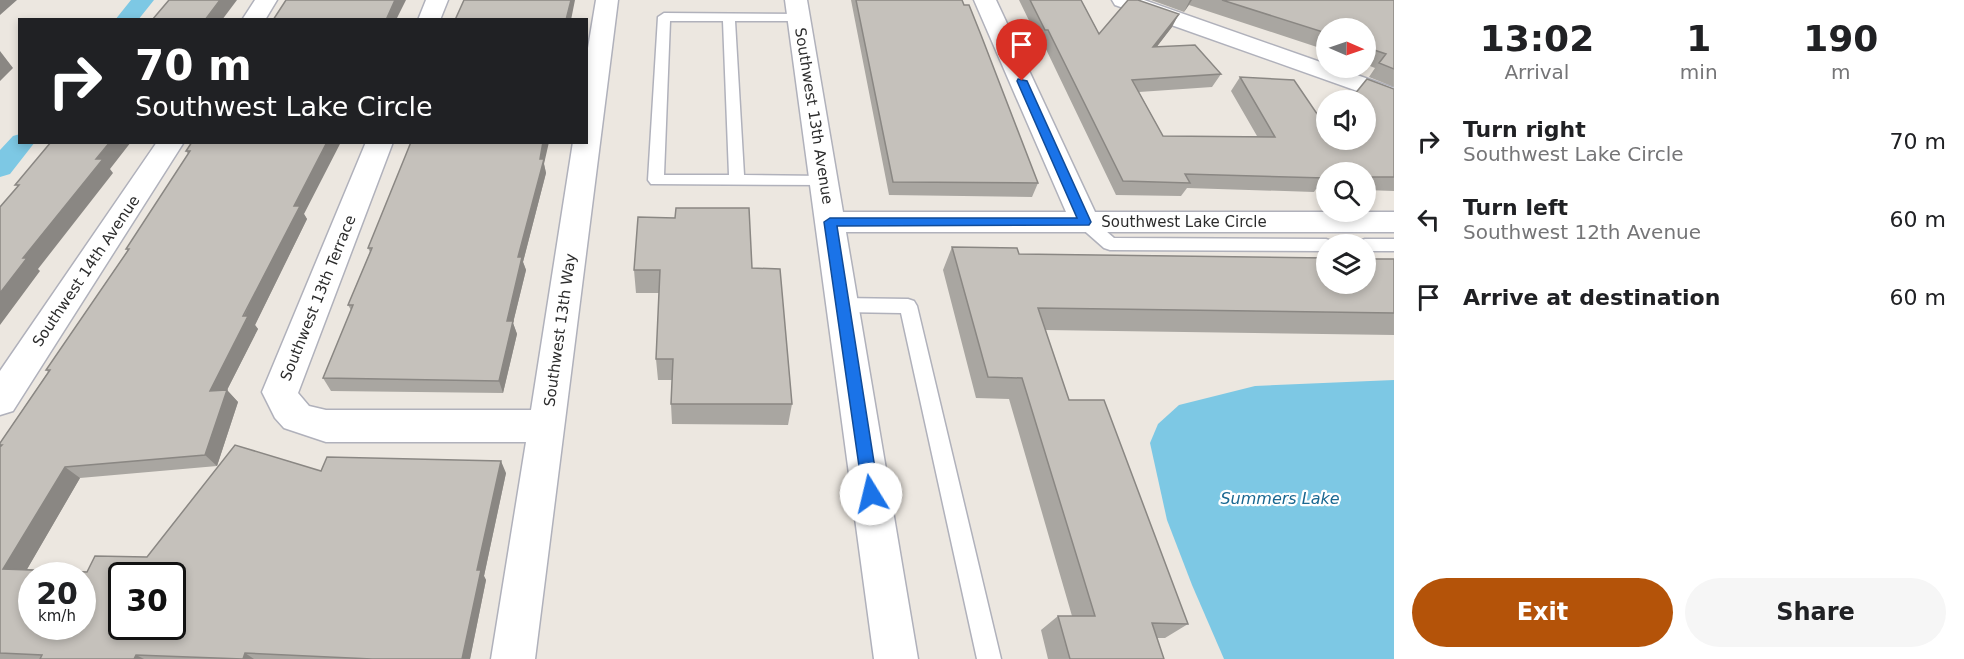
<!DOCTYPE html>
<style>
:root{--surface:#fff;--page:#f6f6f6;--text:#202124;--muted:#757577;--accent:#b45309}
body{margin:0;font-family:"DejaVu Sans",sans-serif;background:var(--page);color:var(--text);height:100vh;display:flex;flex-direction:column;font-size:22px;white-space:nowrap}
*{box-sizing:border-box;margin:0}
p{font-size:20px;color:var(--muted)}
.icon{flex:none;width:33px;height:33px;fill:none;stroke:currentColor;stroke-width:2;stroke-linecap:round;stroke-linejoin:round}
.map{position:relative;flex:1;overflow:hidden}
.side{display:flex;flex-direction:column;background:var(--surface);width:570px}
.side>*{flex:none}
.top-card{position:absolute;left:18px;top:18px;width:570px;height:126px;border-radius:0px;box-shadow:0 3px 9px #0003;background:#202124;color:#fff;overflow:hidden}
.needle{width:39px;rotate:92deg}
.fabs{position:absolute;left:1316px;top:18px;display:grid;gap:12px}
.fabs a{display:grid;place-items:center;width:60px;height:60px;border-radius:50%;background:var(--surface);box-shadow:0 3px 9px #0003;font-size:30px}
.speed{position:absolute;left:18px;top:562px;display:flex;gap:12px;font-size:30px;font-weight:700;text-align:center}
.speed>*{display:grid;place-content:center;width:78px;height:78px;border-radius:50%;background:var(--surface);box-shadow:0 3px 9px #0003;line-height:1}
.speed small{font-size:15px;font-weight:400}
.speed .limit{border:3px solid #111;border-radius:9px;background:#fff;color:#111}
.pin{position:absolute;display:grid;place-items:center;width:51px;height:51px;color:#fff;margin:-62px -26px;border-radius:50% 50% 50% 0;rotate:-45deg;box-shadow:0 0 6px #0007}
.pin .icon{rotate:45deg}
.me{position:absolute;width:66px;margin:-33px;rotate:351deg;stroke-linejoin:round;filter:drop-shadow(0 0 4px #0008)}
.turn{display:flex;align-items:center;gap:21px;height:126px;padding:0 18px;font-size:27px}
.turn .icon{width:78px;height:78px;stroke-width:2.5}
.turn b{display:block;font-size:42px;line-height:51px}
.eta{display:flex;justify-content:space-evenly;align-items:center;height:102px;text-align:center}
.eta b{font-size:36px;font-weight:700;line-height:42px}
.primary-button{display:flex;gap:12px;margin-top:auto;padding:12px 18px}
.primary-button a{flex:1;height:69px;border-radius:36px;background:var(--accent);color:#fff;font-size:24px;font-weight:700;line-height:69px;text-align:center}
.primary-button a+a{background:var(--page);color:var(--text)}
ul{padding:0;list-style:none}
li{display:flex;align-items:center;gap:18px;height:78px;padding:0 18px}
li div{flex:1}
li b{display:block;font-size:22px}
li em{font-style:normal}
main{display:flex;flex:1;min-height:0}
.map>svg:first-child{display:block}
.water{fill:#7dc8e4}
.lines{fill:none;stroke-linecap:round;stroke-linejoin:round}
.canal{fill:#7dc8e4;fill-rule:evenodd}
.lane-casing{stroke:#b0b1bb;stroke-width:3}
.street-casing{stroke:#b0b1bb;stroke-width:3}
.lane{fill:#fff;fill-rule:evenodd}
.street{fill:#fff;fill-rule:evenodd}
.wall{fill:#a9a6a1}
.shaded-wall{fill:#8a8783}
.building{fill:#c5c1bb;stroke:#8a8783;stroke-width:1.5;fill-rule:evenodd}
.route{fill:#1a73e8;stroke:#114b97;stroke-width:1.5}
.labels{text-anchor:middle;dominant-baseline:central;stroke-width:4.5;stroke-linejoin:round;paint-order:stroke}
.street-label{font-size:15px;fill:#2c2c2c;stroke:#fff}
.water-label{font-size:16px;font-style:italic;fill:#1a6891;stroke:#fff}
</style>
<main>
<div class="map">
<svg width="1394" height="659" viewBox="0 0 1394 659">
<rect width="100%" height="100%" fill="#ece7e0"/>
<!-- water -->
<path class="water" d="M1394,380V659H1224L1192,585L1167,520L1150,443L1158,424L1179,405L1255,386Z"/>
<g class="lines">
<!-- canal -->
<path class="canal" d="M131,0H154L138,20H115Z
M20,134V142H35L10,174L0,177V150L13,136Z"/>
<defs>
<path id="lane" d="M664,13L803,14L805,17L799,21H735L744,175L823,176L828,177L831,181L828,185L651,184L648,180L658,17ZM670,21H723L729,175H664Z
M1085,216L1091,218L1114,238L1326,239L1332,241L1334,244H1326V251L1110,250L1104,248L1079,226L1077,222L1079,218Z
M1365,239H1394V251H1365V244H1357L1359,241Z
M842,298L908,299L914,301L917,306L1001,659H977L901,313L842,312L836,310L833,305L836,300Z"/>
<path id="street" d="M255,0H277L265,20H242Z
M426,0H448L440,20H418Z
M596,0H618L535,659H491L526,442H326L284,428L275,418L262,392L366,142H393L298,393L309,406L326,410H531L573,142H586V60Z
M785,0H807L843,212H1066L974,0H996L1095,212H1394V232H846L918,659H874Z
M1112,0H1144L1326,64V68H1337L1394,88V104L1115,5Z
M157,142H184L13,411L0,415V371Z"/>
</defs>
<!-- lane casing -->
<use href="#lane" class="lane-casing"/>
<!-- street casing -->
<use href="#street" class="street-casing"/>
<!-- lane -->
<use href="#lane" class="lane"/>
<!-- street -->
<use href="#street" class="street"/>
</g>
<!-- wall -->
<path class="wall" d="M851,0H962L1038,183L1032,197L889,195Z
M1019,0H1081L1099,34L1172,27L1156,47L1221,74L1212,87L1139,92L1163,136H1257L1231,91L1240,77L1326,140L1394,89V191L1365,190V172H1326V190L1316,189L1314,192L1187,188L1181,196L1116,195L1043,43H1040Z
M1151,0H1394V87L1369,77L1375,68L1365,64V28H1326V50L1189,5L1184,12Z
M192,142L304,214L307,219L255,325L258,329L227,390L238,402L217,466L80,478L27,569L87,572L147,557L321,471L506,473L484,576L486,580L470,659H0V447L1,446L0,443L48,372L46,370L128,250L126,249L188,154L186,151Z
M544,164L546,173L523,262L526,270L513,323L517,334L503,393L331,391L323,378L351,310L348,305L370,252L368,248Z
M952,247L1019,254L1394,259V335L1045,330L1069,400L1188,624L1165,638H1157L1164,659H1048L1041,630L1058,616H1072L1009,399L976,398L943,270Z
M752,268L792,404L788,425L672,424L671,404L672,380H658L656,359L659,293H636L634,270Z"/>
<!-- shaded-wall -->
<path class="shaded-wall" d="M0,0H17L0,15Z
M220,0H237L222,20H205Z
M395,0H406L396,20H386Z
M571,0H575L571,20H566Z
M1190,0H1192L1184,12Z
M1179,14L1172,27L1146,61L1153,47Z
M0,51L13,68L0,81Z
M110,142H131L110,169L113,173L38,269L40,271L0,325V293L23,258L96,159Z
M327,142H341L304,214L307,219L255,325L258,329L227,390L238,402L217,466L205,455L210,391L294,206Z
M543,142H549L544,164L546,173L523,262L526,270L513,323L517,334L503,393L499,381L507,321L518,257Z
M501,461L506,473L484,576L486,580L470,659H462L477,570Z
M65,467L80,478L22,578L3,569Z
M245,653L254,659H243Z
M136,655L144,659H134Z"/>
<!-- building -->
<path class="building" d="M169,0H220L205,20H152Z
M286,0H395L386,20H273Z
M464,0H571L566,20H455Z
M856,0H962L964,5H969L981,35L1038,183L893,182Z
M1030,0H1081L1099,34L1128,0H1138L1179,14L1153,47L1195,45L1221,74L1132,80L1163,136L1275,137L1240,77L1294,80L1326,127V140H1365V100H1350L1367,79L1394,89V177H1365V172H1326V176H1323L1325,178L1185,174L1190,183L1123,181L1048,30H1045Z
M1222,0H1394V69L1379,63L1386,54L1365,47V28H1326V33Z
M51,142H110L96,159H103L23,258H27L0,293V207L19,185H15Z
M192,142H327L294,206H300L243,316H248L210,391L227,390L205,455L65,467L3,569L87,572L95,556L147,557L235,445L321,471L327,457L501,461L477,570H481L462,659H372L245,653L243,659L136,655L134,659H40L42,655L0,653V447L2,445H0V443L50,370H46L129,249H126L190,151H186ZM32,576H82V627H32ZM122,576H172V627H122Z
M411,142H543L540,159H544L518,257H522L507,321H513L499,381L323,378L353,305H348L372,248H368Z
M676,208H749L752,268L780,269L792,404H671L673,359H656L660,270H634L638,217L675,218Z
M952,247L1017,248L1019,254L1326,258V284H1365V259H1394V313L1038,308L1069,400H1104L1188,624L1152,623L1164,659H1070L1058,616H1095L1022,378L988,377Z"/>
<!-- route -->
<path class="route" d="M1018,79L1027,81L1091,222L1089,225L837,226L879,494L877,499L871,501L866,499L863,494L824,222L830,218H1077L1017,81Z"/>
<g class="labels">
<!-- street labels -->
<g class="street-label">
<text transform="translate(814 116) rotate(81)">Southwest 13th Avenue</text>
<text x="1184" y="222">Southwest Lake Circle</text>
<text transform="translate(86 271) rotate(-56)">Southwest 14th Avenue</text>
<text transform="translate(318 298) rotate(-68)">Southwest 13th Terrace</text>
<text transform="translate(560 330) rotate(-82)">Southwest 13th Way</text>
</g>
<!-- water labels -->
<g class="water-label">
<text x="1280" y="498">Summers Lake</text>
</g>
</g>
</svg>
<div class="fabs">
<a><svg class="needle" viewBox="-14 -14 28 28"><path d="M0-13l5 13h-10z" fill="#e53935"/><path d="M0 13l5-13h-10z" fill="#757577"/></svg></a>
<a><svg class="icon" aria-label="sound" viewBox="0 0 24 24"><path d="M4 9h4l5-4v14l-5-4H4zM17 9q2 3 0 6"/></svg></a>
<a><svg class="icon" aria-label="search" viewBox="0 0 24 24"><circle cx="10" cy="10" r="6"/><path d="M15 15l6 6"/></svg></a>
<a><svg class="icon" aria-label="layers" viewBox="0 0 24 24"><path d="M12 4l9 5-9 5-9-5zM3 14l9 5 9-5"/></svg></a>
</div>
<div class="speed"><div>20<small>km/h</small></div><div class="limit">30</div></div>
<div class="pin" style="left:1022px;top:81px;background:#d93025"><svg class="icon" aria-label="arrive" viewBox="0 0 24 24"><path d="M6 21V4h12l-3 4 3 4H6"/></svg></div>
<svg class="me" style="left:871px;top:494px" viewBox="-20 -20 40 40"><circle r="19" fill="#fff"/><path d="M0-13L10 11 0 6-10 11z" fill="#1a73e8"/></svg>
<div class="top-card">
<div class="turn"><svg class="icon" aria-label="right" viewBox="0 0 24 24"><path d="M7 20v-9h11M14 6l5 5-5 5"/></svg><div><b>70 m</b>Southwest Lake Circle</div></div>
</div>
</div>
<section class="side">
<div class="eta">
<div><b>13:02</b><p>Arrival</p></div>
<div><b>1</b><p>min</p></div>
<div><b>190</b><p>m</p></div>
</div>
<ul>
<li><svg class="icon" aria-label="right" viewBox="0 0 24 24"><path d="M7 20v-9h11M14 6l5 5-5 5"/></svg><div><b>Turn right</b><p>Southwest Lake Circle</p></div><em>70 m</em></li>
<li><svg class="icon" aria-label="left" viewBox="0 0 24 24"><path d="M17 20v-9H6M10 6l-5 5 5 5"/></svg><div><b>Turn left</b><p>Southwest 12th Avenue</p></div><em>60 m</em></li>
<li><svg class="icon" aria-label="arrive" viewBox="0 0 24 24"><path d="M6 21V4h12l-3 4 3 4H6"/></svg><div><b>Arrive at destination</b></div><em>60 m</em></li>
</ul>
<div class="primary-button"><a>Exit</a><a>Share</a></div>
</section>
</main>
